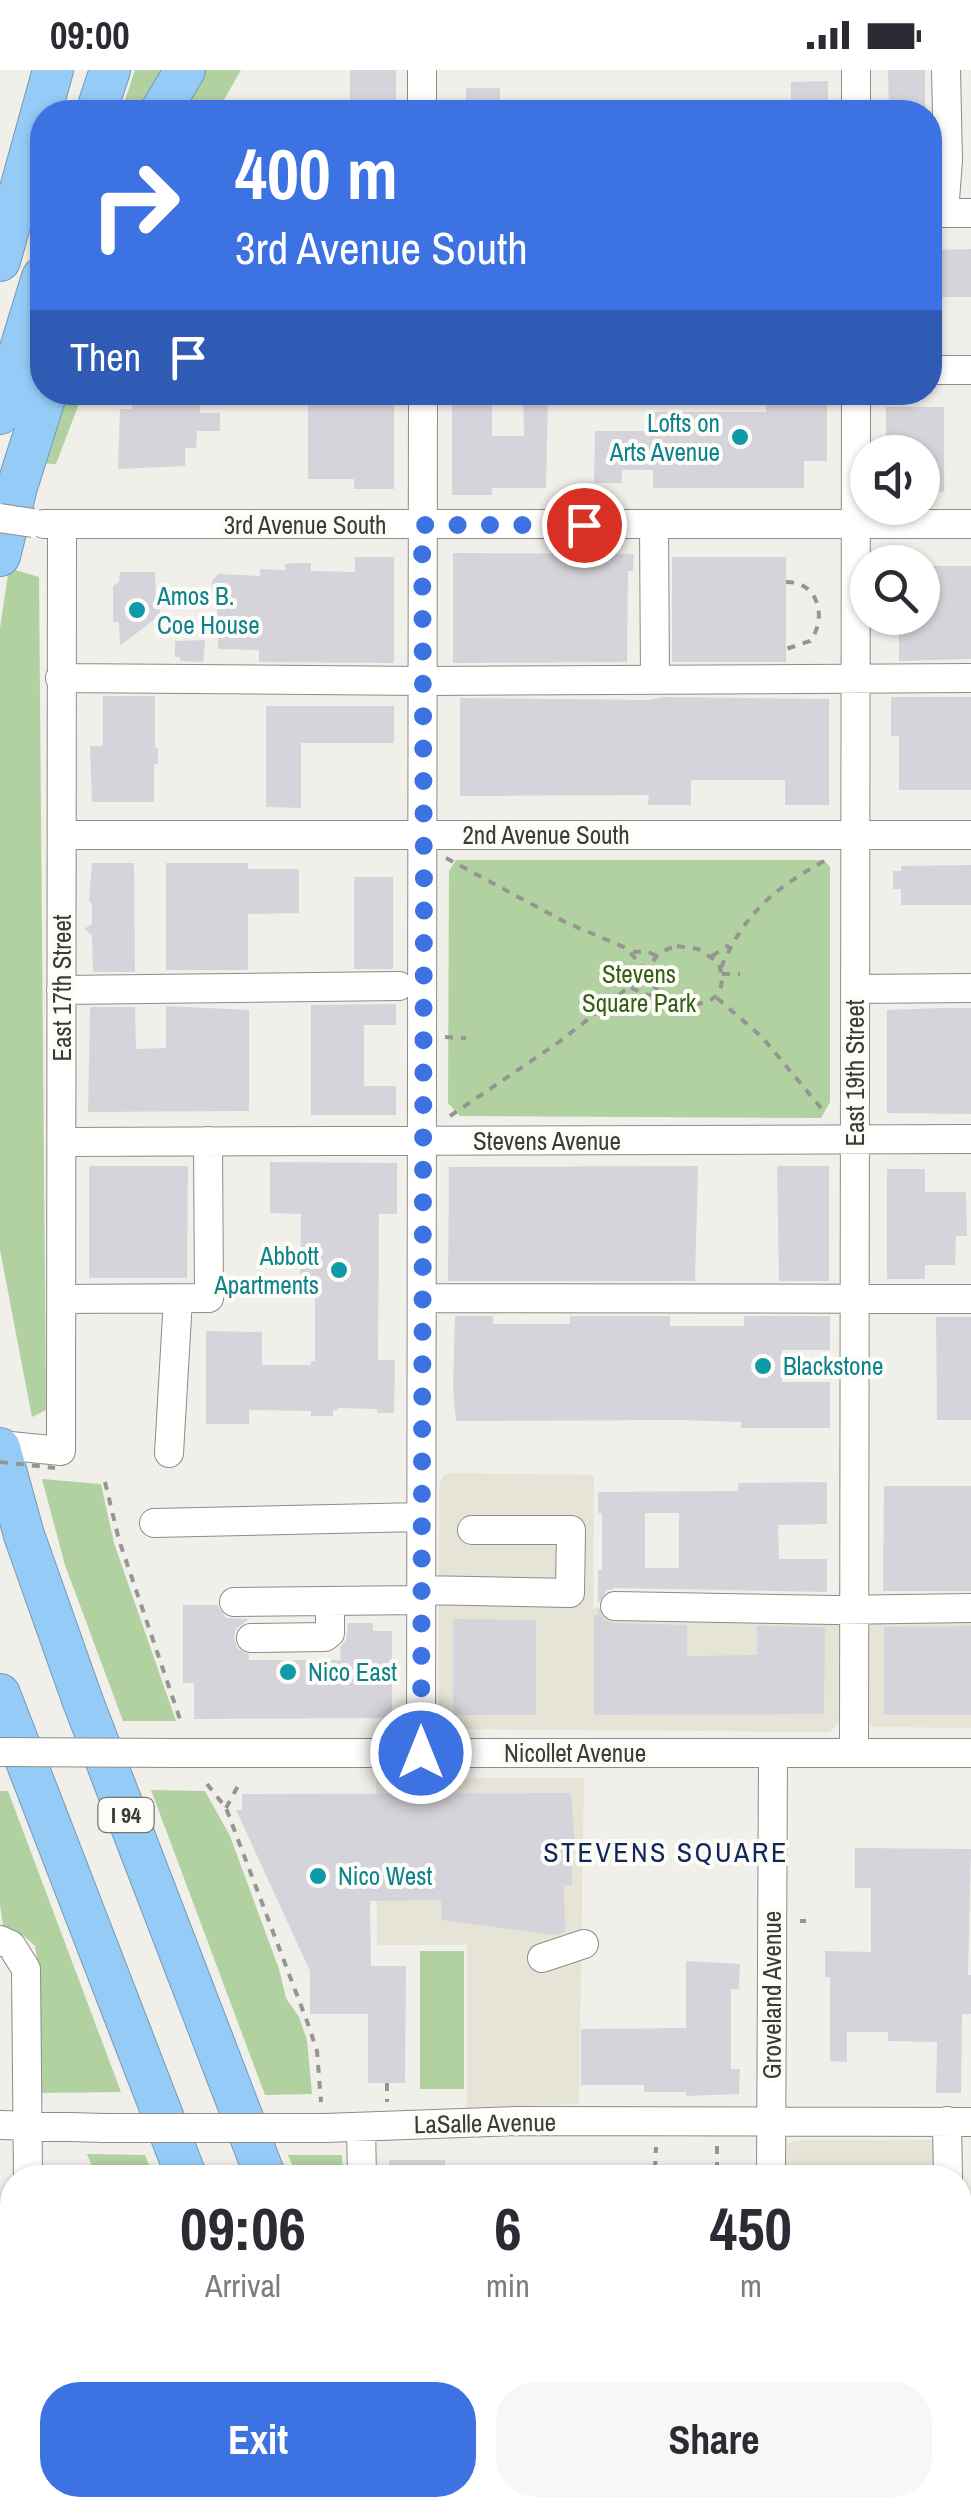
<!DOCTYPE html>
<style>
:root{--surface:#fff;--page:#f7f7f7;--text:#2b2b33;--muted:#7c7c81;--accent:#3c72e2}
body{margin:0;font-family:"Archivo Narrow",sans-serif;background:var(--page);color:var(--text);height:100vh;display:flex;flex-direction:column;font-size:38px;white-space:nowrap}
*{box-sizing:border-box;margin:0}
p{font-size:32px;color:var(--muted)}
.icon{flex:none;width:55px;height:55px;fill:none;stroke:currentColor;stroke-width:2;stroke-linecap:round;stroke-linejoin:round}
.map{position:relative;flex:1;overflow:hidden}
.sheet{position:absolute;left:0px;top:2095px;width:972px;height:352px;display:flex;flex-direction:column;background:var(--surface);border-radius:40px 40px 0 0;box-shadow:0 2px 8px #0004}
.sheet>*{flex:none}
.guide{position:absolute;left:30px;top:30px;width:912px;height:305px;border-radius:40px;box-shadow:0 2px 8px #0004;background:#3c72e2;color:#fff;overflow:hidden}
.controls{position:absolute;left:850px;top:365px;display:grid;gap:20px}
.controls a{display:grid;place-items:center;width:90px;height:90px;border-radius:50%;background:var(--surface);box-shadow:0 2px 8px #0004;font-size:50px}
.pin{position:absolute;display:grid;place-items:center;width:85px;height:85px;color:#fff;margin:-42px;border:5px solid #fff;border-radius:50%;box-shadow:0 2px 10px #0007}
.me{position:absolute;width:110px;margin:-55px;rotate:0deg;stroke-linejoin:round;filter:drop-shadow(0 0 8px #0008)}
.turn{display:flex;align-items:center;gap:35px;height:210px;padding:0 40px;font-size:45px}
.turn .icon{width:130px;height:130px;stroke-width:2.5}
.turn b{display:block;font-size:70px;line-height:85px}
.then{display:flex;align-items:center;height:95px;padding:0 40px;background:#0003;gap:20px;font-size:38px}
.eta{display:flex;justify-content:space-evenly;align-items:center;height:170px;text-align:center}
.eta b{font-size:60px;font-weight:700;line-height:70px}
.primary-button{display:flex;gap:20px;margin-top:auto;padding:20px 40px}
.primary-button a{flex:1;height:115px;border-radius:40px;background:var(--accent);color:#fff;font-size:40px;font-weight:700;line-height:115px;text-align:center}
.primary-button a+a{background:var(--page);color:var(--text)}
.status{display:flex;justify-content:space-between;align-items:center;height:70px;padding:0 50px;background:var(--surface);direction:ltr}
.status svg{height:28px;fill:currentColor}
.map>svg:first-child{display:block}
.built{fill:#e6e4d7}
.green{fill:#b2d1a1}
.building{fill:#d6d4db;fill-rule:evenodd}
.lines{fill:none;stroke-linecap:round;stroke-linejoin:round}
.minor-casing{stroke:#8d8c86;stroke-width:30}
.highway-casing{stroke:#7599b4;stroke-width:42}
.path{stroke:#969691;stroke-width:4;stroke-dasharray:8 8;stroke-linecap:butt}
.minor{stroke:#fff;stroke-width:28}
.highway{stroke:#94ccf7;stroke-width:40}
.minor-bridge-casing{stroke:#8d8c86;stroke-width:30;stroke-linecap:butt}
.path-bridge{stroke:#969691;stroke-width:4;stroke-dasharray:8 8;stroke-linecap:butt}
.minor-bridge{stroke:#fff;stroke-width:28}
.route{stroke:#3c72e2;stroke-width:18;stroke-dasharray:0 32.4}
.culture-dot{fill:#0f9aa8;stroke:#fefcf6;stroke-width:4}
.labels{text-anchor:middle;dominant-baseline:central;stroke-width:8;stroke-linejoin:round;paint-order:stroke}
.shield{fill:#fefcf6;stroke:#767571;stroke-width:2.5}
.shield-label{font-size:22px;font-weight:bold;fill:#3b3b38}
.culture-label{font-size:25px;fill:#0d838f;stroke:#fefcf6;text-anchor:start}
.street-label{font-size:25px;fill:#3b3b38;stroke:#fefcf6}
.park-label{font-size:25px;fill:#355f17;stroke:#fefcf6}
.neighbourhood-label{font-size:28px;letter-spacing:2.5px;fill:#0e275c;stroke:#fefcf6}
</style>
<div class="status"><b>09:00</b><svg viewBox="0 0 49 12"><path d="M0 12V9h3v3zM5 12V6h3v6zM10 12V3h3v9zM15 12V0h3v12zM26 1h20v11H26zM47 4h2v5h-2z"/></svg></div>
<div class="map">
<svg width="971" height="2446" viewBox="0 0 971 2446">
<rect width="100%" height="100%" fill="#f0efe9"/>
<!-- built -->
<path class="built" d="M449,1403L594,1405L593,1538L842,1540L843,1649L829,1662L443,1659L439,1655V1416L443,1406Z
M971,1535V1658L875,1657L866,1653L867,1536Z
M376,1708H584L579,2034L467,2038V1875H377Z
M796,2070H935L934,2107L783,2108V2082L787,2074Z
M960,2250H971V2407H960Z"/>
<!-- green -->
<path class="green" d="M135,0H171L148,42H121Z
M202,0H241L217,42H176Z
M66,323H83L56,394L39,393Z
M9,498L39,507L46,1340L32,1347L0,1180V558Z
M456,790H824L830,797V1032L821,1048L460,1046L448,1033L449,801Z
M42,1409L101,1414L114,1473L176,1651H123L65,1495Z
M151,1720L205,1721L230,1766L279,1899L286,1928L299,1947L307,1970L312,2024L265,2025Z
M0,1721H8L121,2022L39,2023L38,1896L35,1876L23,1865L4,1863L0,1834Z
M420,1881H464V2019H420Z
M87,2084L145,2085L154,2107H96Z
M288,2085H342L343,2107H297Z
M193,2435H277L281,2446H192Z
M423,2435H537L535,2446H427Z"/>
<!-- building -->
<path class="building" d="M350,0H396V42H350Z
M888,0H925V42H889Z
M828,11V42H791V12Z
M466,18H500V42H466Z
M971,179V227H930V180Z
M132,322H199L200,343H220V361H197L196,378H185V396L118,399L120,339H132Z
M308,322H394V419H354V409H308Z
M452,322H492V366H524L523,322H548L546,418H492V425H452Z
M766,322H827V391H804V418H653V400H622V413H594L595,361H653V342H766Z
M886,337H944V422H922V382H886Z
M453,483L634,484L633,501H628L627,592L453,593Z
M355,487H394V593L259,592V580L218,579L217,525L212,520V511L218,504L260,506V499L285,500V494L294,493H311V501L355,502Z
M672,487H786V592H672Z
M922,496H971V589L899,591V548H922Z
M120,502H155L156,530L160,534V545L120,576L119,552H113V516L119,512Z
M205,570L203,592L180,591V587H175V571Z
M103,626H155V678H158V694H154V732H92L90,676H103Z
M663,627L829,629V735H785V710H691V735H648L649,725L460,726V628L649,630Z
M891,627H971V720H899V666H891Z
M266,636H394V673H301V738L266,737Z
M92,793H134L135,902H93L92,865L84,859L92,854V834L89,831Z
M166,793H248V799H299V843L248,844V900H166Z
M971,795V835H901V819H893V801H901V796Z
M354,807H393V899H354Z
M396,934V955H364V1016H396V1045H311V935Z
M166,936L249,940V1041L88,1042L90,937H135L136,979L166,978Z
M941,938H971V1044L887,1043V940Z
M270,1092L397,1093V1144H379L378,1290H395L394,1343H377V1339L339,1338L333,1341V1346H311V1341L249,1340V1354H206V1261L262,1262V1295H311V1291H315V1226H300L301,1144L270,1143Z
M89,1096H188L187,1208H89Z
M698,1096L695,1211H448L449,1097Z
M777,1096H829V1211H779Z
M887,1099H925V1122H966L967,1166H956L955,1195H925V1209H887Z
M455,1246H493V1254H570V1246H670V1256H744V1246H830V1280H782V1312H830V1358H741V1352L681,1350L456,1351L453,1318Z
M936,1247H971V1350H937Z
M827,1412V1454L778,1455L779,1489H827V1522L615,1518L606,1521L598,1534V1500H602V1443H598V1422L738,1421V1413ZM645,1443H679V1498H645Z
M884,1416H971V1521H883Z
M183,1535H217L226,1548L249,1549L236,1559L234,1567L237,1578L249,1585V1590H341L340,1577L346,1570L348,1553H373V1561H392V1648L194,1649V1613H183Z
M598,1537L605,1550L614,1553L687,1555V1586L757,1585V1556L825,1557L824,1644L594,1645V1545H598Z
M453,1549L536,1550V1645H453Z
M971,1556V1645H884V1557Z
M571,1723L575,1779H572V1815H564L565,1862L555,1865L442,1850L441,1830L370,1831L371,1896H406L405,2013H368V1944H310V1901L236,1740H242V1724Z
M855,1778L971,1779L968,1905H971V1944H962L961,2023H936L937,1972L888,1971V1962H847V1992L830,1991V1907H825V1881L871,1882V1818H855Z
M686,1891L740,1894L739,1919H731V1999H740L739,2024L686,2026V2022H644V2015H581V1959L686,1958Z
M389,2090H445V2108H389Z"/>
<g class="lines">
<defs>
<path id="minor" d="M856,0V42
M422,42V0
M930,143H971
M944,143L948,90L946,0
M930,300H971
M44,454H971
M654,455L655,610
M60,608L424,611L971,608
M62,765H971
M855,919L971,918
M61,920L399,916
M63,1072L971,1069
M422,1228L971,1229
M62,1229L209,1228L208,1071
M0,1375L61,1381L62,455
M169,1383L178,1229
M154,1453L421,1447
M421,1520L570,1523L571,1460H472
M234,1532L421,1530
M615,1536L834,1540L971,1538
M251,1568L325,1567L330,1563V1531
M178,1683H971
M421,1683L423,322
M854,1683L856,322
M0,1870L11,1875L26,1899L28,2108
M542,1888L584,1874
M947,2051L948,2108
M0,2055L105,2058
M361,2057L362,2108
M325,2058L518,2051L971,2052
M771,2108L773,1683
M960,2170H971
M0,2196H12
M960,2213L971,2212
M0,2220H12
M960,2253H971
M0,2416H12
M951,2435L953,2446
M13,2446L15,2435
M744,2446L747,2435
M887,2446L889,2435"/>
<path id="highway" d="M96,42L110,0
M160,42L185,0
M0,191L53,0
M0,344L42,207
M0,486L17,417L47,322
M0,1378L24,1465L82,1629L266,2108
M0,1624L187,2108
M314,2435L318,2446
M389,2435L394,2446"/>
</defs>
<!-- minor casing -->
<use href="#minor" class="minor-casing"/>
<!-- highway casing -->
<use href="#highway" class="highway-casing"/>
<!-- path -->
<path class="path" d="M786,512C818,511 828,548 810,571L786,579
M446,788L565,852L626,878L644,898L650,900
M677,876L698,879L718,892C743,957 635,938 652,894C656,883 666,879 677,876Z
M633,882L646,881L657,886
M712,886L729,875
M721,898C744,843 775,818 826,790
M722,904H740
M631,918L648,925H659
M717,928L762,967L826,1044
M445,967L466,968
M450,1046L559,972L638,910L651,908
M105,1412L119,1470L182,1655
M207,1714L226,1738L308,1954L317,1981L321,2032
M226,1738L239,1714
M800,1851H806
M387,2013V2032
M717,2076V2099
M655,2099L656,2077"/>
<!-- minor -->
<use href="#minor" class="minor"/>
<!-- highway -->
<use href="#highway" class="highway"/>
<defs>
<path id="minor-bridge" d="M0,448L33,453
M0,1682L178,1683
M105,2058H325"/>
</defs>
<!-- minor-bridge casing -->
<use href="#minor-bridge" class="minor-bridge-casing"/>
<!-- path-bridge -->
<path class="path-bridge" d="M0,1392L55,1398"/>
<!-- minor-bridge -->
<use href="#minor-bridge" class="minor-bridge"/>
</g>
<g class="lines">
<!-- route -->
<path class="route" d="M421,1683L424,821L422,455H584"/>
</g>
<!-- markers -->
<g class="culture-dot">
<circle cx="740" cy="367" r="10"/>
<circle cx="137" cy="540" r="10"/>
<circle cx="339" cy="1200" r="10"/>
<circle cx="763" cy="1296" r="10"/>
<circle cx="288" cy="1602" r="10"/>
<circle cx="318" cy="1806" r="10"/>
</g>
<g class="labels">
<!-- shield labels -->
<rect class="shield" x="98.5" y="1728" width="55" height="34" rx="8"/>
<g class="shield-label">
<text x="126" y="1745">I 94</text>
</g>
<!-- culture labels -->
<g class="culture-label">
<text x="720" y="353" text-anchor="end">Lofts on<tspan x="720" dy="29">Arts Avenue</tspan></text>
<text x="157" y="526">Amos B.<tspan x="157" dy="29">Coe House</tspan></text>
<text x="319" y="1186" text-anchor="end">Abbott<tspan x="319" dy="29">Apartments</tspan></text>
<text x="783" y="1296">Blackstone</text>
<text x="308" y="1602">Nico East</text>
<text x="338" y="1806">Nico West</text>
</g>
<!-- street labels -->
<g class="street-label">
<text x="305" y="455">3rd Avenue South</text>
<text x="546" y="765">2nd Avenue South</text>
<text transform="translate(62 918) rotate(-90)">East 17th Street</text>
<text transform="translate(855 1003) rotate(-90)">East 19th Street</text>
<text x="547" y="1071">Stevens Avenue</text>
<text x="575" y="1683">Nicollet Avenue</text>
<text transform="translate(772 1925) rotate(-90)">Groveland Avenue</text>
<text transform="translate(485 2053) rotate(-1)">LaSalle Avenue</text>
</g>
<!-- park labels -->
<g class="park-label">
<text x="639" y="904">Stevens<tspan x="639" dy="29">Square Park</tspan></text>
</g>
<!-- neighbourhood labels -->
<g class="neighbourhood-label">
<text x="666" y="1782">STEVENS SQUARE</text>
</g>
</g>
</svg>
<div class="controls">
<a><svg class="icon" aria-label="sound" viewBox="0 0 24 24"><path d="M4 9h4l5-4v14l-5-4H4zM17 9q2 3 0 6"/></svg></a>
<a><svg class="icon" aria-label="search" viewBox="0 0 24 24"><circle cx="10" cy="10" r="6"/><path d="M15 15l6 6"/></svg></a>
</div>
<div class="pin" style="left:584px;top:455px;background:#d93025"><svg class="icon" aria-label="arrive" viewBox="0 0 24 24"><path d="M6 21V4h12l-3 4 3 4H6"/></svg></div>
<svg class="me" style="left:421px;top:1683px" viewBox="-20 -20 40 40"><circle r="17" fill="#3c72e2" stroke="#fff" stroke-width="3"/><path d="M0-11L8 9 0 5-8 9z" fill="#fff"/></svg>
<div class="guide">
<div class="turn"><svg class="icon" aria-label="right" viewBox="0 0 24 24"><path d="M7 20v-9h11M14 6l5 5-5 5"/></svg><div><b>400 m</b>3rd Avenue South</div></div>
<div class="then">Then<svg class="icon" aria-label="arrive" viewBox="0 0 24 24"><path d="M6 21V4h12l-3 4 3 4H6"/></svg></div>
</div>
<section class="sheet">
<div class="eta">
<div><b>09:06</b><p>Arrival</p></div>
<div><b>6</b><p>min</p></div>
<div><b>450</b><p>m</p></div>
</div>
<div class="primary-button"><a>Exit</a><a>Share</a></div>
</section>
</div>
